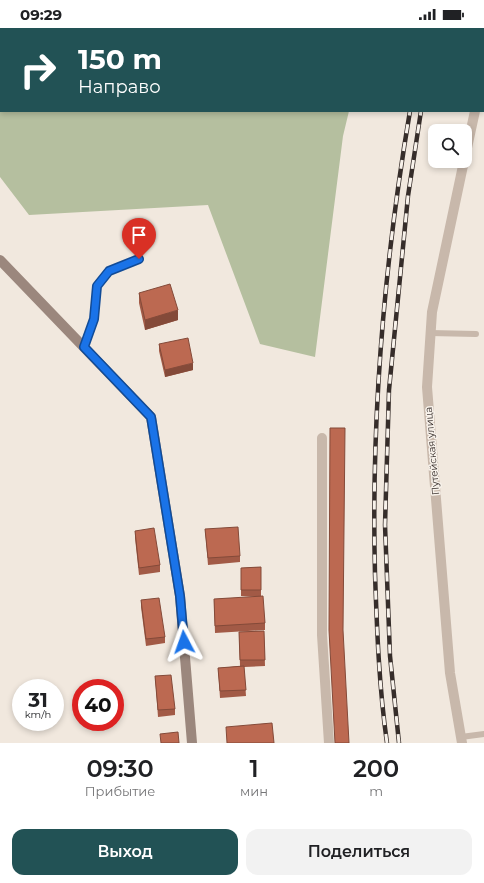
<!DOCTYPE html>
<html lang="ru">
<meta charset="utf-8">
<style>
:root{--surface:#fff;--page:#f2f2f2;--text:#202124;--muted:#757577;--accent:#225255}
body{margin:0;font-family:Montserrat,sans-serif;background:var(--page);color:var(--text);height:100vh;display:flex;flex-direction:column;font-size:15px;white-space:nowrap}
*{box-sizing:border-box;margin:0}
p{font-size:13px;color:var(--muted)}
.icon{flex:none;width:22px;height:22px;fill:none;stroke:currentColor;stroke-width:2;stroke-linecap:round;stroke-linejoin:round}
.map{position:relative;height:715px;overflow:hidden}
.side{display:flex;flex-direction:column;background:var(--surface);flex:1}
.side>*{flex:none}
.top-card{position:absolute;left:0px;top:0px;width:484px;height:84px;box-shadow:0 2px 6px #0003;background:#225255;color:#fff;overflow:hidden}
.fabs{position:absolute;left:428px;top:96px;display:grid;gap:8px}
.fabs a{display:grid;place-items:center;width:44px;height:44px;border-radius:8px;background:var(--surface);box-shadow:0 2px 6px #0003;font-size:20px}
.speed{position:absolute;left:12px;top:651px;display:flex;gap:8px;font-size:20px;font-weight:700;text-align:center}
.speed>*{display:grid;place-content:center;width:52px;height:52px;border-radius:50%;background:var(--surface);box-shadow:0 2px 6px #0003;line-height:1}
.speed small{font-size:10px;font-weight:400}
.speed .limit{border:6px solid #d22;background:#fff;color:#111}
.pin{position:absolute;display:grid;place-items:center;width:34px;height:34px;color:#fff;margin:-41px -17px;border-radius:50% 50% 50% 0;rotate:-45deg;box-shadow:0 0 4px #0007}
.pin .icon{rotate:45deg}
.me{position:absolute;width:44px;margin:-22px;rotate:356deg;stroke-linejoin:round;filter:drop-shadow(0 0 3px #0008)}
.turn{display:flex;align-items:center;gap:14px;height:84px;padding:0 12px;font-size:18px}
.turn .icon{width:52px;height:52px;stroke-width:2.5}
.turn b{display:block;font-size:28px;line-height:34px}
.eta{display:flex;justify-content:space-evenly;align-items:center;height:68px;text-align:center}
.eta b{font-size:24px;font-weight:600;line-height:28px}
.cta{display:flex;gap:8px;margin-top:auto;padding:8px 12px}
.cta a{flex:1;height:46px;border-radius:12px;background:var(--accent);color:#fff;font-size:16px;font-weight:600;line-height:46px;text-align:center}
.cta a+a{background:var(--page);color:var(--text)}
.status{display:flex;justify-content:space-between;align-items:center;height:28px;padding:0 20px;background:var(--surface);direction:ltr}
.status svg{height:11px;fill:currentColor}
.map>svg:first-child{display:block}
.green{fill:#b5bf9f}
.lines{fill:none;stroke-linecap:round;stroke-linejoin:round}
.lane{stroke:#c8b8ab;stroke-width:6}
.street{stroke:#c8b8ab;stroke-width:10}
.secondary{stroke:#9b877d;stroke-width:10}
.rail-casing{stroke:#362d2a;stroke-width:4.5}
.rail{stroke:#f8f2eb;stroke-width:3;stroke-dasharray:9;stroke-linecap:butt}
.wall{fill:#a25a46}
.shaded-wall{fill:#844a39}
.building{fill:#bc6951;stroke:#844a39}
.route-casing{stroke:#114b97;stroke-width:10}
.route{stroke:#1a73e8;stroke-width:7}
.labels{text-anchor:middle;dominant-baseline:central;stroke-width:3;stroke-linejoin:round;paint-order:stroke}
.street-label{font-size:10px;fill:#362d2a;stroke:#f8f2eb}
</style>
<div class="status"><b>09:29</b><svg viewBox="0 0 49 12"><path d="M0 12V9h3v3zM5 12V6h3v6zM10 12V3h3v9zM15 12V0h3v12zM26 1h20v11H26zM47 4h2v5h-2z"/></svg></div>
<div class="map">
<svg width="484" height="715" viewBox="0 0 484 715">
<rect width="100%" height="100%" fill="#f1e8de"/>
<!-- green -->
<path class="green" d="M0,0H370L1,1V83H349L343,108L315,329L260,316L208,177L29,187L0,149Z"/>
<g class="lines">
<!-- lane -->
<path class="lane" d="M430,305L476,306
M84,319L94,291L97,258L109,243L139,231
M461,709L484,706"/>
<!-- street -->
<path class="street" d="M465,129L475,83
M322,410V607L329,715
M462,715L450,645L427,359L432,284L464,133"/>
<!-- secondary -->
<path class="secondary" d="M0,232L151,389L180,568L192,715"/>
<defs>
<path id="rail" d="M427,1L428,0
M439,1V0
M387,715C379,659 377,603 375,546C371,391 384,236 410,83
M399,715L390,628L385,497L389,362L408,168L421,83"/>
</defs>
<!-- rail casing -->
<use href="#rail" class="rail-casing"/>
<!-- rail -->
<use href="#rail" class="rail"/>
</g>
<!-- wall -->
<path class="wall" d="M139,265L178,292L145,302L139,275Z
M159,316L193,342L165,349L159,323Z
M205,501L240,528V534L208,537Z
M135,503L160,537V544L139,547L135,510Z
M261,539V569L265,595V602L215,605L214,571L261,569L241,568V540Z
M141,572L165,609V615L146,618L141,579Z
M264,603L265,638L244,639L246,668L220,670L218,640L240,638L239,604Z
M155,648L175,681V687L158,689Z"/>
<!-- shaded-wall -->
<path class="shaded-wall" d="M178,282V292L145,302V292Z
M193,335V342L165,349V342Z"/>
<!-- building -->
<path class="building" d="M170,256L178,282L145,292L139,265Z
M188,310L193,335L165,342L159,316Z
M330,400H345L343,602L349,715H335L329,602Z
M238,499L240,528L208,530L205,501Z
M154,500L160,537L139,540L135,503Z
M261,539V562H241V540Z
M263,568L265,595L215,598L214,571Z
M159,570L165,609L146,611L141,572Z
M264,603L265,632H240L239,604Z
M244,638L246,662L220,663L218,640Z
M171,647L175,681L158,682L155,648Z
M272,695L274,715H227L226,699Z
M178,704L179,715H161L160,706Z"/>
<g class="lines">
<defs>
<path id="route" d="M139,231L109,243L97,258L94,291L84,319L151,389L180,568L184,614"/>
</defs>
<!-- route casing -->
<use href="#route" class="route-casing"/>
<!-- route -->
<use href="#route" class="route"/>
</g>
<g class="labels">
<!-- street labels -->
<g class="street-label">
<text transform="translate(432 423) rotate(-95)">Путейская улица</text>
</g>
</g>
</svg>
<div class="fabs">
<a><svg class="icon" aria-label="search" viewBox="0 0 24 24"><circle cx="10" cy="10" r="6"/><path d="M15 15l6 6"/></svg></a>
</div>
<div class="speed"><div>31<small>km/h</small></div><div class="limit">40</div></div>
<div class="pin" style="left:139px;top:231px;background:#d93025"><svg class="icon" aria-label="arrive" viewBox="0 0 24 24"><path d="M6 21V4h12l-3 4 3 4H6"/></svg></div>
<svg class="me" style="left:184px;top:614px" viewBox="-20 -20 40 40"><path d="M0-17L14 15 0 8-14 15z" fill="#1a73e8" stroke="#fff" stroke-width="4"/></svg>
<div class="top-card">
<div class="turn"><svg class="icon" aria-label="right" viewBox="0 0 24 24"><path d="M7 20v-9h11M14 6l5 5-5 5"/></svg><div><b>150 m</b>Направо</div></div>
</div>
</div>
<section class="side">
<div class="eta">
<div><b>09:30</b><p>Прибытие</p></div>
<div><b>1</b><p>мин</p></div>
<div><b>200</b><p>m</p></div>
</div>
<div class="cta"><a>Выход</a><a>Поделиться</a></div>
</section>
